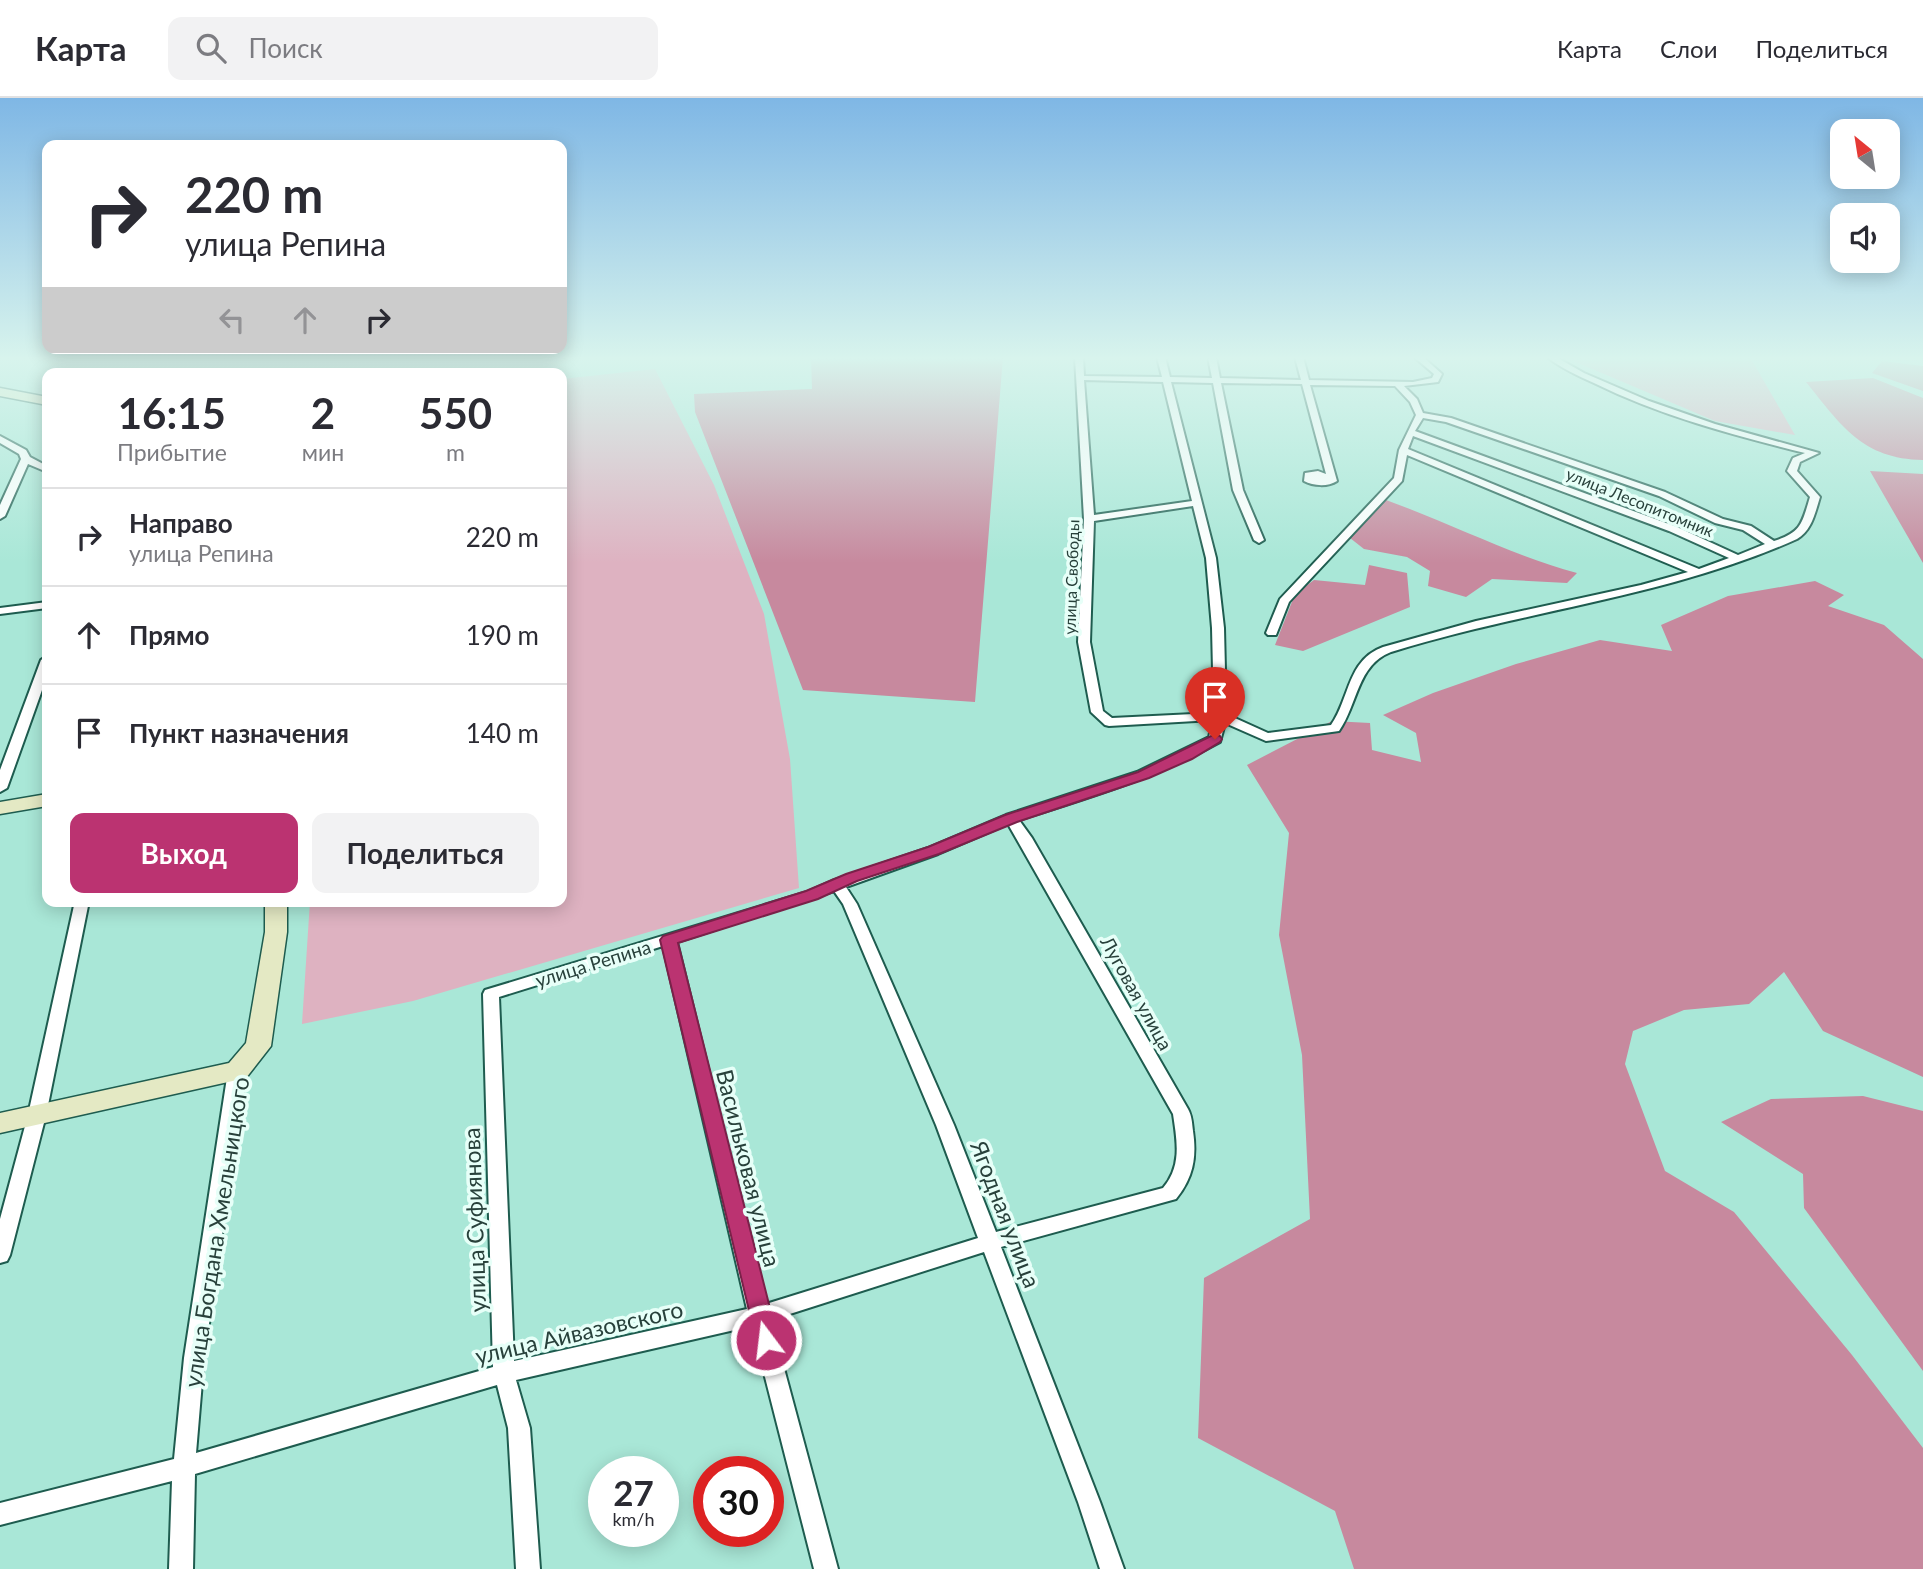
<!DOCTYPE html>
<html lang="ru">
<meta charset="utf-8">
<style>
:root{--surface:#fff;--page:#f2f2f3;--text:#2b2b33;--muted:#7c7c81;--line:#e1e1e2;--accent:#bb3371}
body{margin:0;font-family:Lato,sans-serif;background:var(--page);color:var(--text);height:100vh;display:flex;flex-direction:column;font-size:26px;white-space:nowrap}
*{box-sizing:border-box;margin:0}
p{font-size:23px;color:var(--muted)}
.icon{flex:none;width:38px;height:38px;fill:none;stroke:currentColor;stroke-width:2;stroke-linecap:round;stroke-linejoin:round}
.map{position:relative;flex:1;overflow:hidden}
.sheet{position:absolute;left:42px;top:270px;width:525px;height:539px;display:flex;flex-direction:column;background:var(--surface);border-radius:14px;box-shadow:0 4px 18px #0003}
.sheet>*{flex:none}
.top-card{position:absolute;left:42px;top:42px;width:525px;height:214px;border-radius:14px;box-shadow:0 4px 18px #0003;background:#fff;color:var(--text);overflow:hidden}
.needle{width:46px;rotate:330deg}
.buttons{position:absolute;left:1830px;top:21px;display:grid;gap:14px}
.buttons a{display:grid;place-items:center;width:70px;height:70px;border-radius:14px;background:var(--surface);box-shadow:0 4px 18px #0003;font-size:35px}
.speed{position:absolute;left:588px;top:1358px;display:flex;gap:14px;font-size:35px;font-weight:700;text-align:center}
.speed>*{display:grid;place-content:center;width:91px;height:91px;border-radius:50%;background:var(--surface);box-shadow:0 4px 18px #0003;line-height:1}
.speed small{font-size:18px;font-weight:400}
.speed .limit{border:10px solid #d22;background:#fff;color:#111}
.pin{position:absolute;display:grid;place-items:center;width:60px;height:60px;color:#fff;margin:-72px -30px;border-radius:50% 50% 50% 0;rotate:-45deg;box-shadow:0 0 7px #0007}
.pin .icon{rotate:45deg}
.me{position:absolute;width:77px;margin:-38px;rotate:345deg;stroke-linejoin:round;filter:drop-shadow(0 0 5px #0008)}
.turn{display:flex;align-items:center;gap:24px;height:147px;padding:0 28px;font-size:32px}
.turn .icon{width:91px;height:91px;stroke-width:2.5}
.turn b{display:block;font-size:49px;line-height:60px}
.lanes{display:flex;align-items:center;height:66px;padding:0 28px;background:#0003;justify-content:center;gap:35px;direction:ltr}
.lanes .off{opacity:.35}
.eta{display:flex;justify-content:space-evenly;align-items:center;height:119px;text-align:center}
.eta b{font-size:42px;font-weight:700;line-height:49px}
.cta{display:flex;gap:14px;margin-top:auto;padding:14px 28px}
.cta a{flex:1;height:80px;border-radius:14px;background:var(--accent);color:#fff;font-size:28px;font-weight:700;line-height:80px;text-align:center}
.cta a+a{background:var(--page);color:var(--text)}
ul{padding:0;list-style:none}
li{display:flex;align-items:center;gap:21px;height:98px;padding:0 28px;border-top:2px solid var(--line)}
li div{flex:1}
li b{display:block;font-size:26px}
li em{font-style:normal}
header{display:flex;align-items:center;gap:42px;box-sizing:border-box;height:98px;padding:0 35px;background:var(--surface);border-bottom:2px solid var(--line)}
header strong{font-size:33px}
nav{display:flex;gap:38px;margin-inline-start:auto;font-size:24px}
.search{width:490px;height:63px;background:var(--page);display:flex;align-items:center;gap:18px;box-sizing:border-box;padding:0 24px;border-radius:14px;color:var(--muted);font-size:26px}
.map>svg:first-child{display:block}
.green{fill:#deb2c1}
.forest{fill:#c7899e}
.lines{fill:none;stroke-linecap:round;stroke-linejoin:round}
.street-casing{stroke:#1e5c4f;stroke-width:4}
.secondary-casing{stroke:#1e5c4f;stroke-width:3}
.street{fill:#fff;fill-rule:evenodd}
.secondary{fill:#e4e9c4;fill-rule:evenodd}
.route{fill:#bb3371;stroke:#7a2149;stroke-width:2}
.labels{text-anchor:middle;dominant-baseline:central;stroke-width:7;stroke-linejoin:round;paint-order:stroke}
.far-street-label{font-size:16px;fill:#28413b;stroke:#e7fff8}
.street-label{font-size:19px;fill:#28413b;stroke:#e7fff8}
.near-street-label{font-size:23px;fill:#28413b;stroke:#e7fff8}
</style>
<header>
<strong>Карта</strong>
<div class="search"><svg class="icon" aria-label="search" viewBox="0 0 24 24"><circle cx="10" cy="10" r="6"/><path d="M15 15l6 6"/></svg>Поиск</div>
<nav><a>Карта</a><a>Слои</a><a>Поделиться</a></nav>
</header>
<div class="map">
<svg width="1923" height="1471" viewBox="0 0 1923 1471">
<rect width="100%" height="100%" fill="#a9e7d7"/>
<!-- green -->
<path class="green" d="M1564,259H1750L1795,337L1715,323Z
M655,271L714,387L764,516L790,661L799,790L413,903L302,926L310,803H562V281Z"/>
<!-- forest -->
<path class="forest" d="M811,259H1003L975,604L803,592L695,314L694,296L812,291Z
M1882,263L1923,268V293L1872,275Z
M1873,280L1923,300V362C1862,361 1841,327 1806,284Z
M1870,373L1923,376V465Z
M1386,402C1450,425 1511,457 1577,475L1567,485L1492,481L1466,499L1428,488L1430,473L1407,459L1364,451L1350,440Z
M1369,467L1407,475L1410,509L1303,553L1275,547L1295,496L1314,482L1365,487Z
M1815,483L1844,497L1828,508L1884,527L1923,561V979L1823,933L1784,874L1749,906L1684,912L1633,933L1625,966L1665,1073L1734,1114L1852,1257L1923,1350V1471H1354L1335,1413L1198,1340L1204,1180L1310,1121L1302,957L1279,837L1289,735L1247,667L1332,623L1370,625L1372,652L1421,664L1416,635L1383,617L1433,595L1516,566L1600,542L1672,553L1661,527L1728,498Z
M1863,998L1923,1013V1273L1804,1110L1803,1076L1721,1024L1771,1001Z"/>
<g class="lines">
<defs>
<path id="street" d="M1075,259H1083L1084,278L1162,279L1157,259H1165L1170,279L1212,280L1208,259H1216L1220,280L1301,282L1295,259H1303L1309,282L1413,284L1432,280L1434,276L1414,259H1423L1442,276L1438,284L1404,288L1417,301L1423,315L1451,320L1665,394L1723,421L1751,428L1774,443C1802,434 1802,425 1810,399L1787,373L1793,360L1805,355C1733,337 1661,318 1594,285C1578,278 1561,270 1547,259H1556L1584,275L1649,303L1715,326L1819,355L1800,364L1797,373L1820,399C1815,415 1812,432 1797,441C1668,499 1525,512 1391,554C1357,567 1358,606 1339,633L1266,643L1225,625L1220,644C1156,680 1088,700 1019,722L1032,740L1188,1011C1192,1018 1192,1025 1193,1033C1197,1060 1193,1080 1176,1101L1001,1149L1100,1404L1124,1471H1100L1078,1404L984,1154L771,1222L838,1471H814L752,1228L516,1282L530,1330L540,1471H516L508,1330L497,1287L195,1376L193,1471H169L172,1383L0,1427V1405L174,1361L184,1260L228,973L231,969L237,967L243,969L246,973L204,1260L196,1355L493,1269L483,896L485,892L807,794L832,783L928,750L1006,717L1137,674L1209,639L1213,622L1109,628L1105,627L1091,614L1078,544L1084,421ZM1084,282L1163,284L1192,403L1094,417ZM1171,284L1213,285L1233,392L1254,442L1259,445L1264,442L1243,392L1221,285L1302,286L1326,376L1318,373L1305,375L1304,383C1313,388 1328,389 1337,383L1310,287L1395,288L1410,304L1416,317L1399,352L1394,380L1280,501L1266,535L1268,537H1276L1289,504L1402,383L1407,357L1688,474L1641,487L1476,523L1383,549C1347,562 1350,600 1331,627L1268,635L1226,616L1224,530L1216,460ZM1423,320L1446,324L1659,398L1715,425L1743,432L1765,446L1738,457L1677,429L1415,333ZM1413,338L1669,433L1729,460L1699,471L1408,351ZM1193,408L1206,460L1212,530L1214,615L1112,620L1103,613L1090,544L1094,423ZM1008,726L1173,1016C1177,1043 1182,1068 1163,1090L996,1134L954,1027L857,806L846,789L938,756ZM834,793L843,806L936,1027L978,1140L766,1206L677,844ZM663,848L747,1211L514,1263L499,899Z
M0,338L26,352L30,359L47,368V374L28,366L5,418L0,421V407L21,361L19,356L0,345Z
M47,504V510L0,516V510Z
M47,558V578L7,690L0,694V672L41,562Z
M75,803H89L46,1017L10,1157L7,1163L0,1165V1121L28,1017Z"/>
<path id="secondary" d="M0,290L47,299V307L0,298Z
M47,696V708L0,716V704Z
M265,803H287V834L271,948L246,980L0,1035V1015L229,965L246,945L265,834Z"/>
</defs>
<!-- street casing -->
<use href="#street" class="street-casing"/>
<!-- secondary casing -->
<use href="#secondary" class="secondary-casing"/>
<!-- street -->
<use href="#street" class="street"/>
<!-- secondary -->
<use href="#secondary" class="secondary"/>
</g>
<!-- sky -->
<linearGradient id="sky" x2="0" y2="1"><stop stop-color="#7fb7e5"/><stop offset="0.56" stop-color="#d8f4ed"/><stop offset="1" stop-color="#d8f4ed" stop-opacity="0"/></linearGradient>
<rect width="1923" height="465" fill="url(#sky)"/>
<!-- route -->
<path class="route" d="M1215,636L1220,638L1222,641L1220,644L1192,661L1149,680L1017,724L939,756L857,783L818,801L678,845L778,1242L774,1250L766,1253L758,1250L660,842L663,838L806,793L846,776L928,749L1005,717L1138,674Z"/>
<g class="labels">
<!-- far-street labels -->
<g class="far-street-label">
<text transform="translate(1640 404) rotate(22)">улица Лесопитомник</text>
<text transform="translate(1071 479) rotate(-88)">улица Свободы</text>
</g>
<!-- street labels -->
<g class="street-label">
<text transform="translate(593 865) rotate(-17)">улица Репина</text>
<text transform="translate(1137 895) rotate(61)">Луговая улица</text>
</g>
<!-- near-street labels -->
<g class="near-street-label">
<text transform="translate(749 1070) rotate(76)">Васильковая улица</text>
<text transform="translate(1006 1116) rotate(69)">Ягодная улица</text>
<text transform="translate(474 1122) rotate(-92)">улица Суфиянова</text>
<text transform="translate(216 1134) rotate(-81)">улица Богдана Хмельницкого</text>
<text transform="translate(579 1234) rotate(-13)">улица Айвазовского</text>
</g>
</g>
</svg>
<div class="buttons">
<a><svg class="needle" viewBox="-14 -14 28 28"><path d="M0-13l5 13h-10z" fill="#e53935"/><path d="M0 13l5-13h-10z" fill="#7c7c81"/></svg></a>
<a><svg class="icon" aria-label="sound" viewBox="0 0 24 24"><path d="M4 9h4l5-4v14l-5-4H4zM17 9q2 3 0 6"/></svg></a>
</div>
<div class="speed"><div>27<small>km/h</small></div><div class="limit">30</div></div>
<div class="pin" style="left:1215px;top:641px;background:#d93025"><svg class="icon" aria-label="arrive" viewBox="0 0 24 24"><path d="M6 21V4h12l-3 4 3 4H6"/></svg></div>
<svg class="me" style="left:766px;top:1242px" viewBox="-20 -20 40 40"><circle r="17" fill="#bb3371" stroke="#fff" stroke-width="3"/><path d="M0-11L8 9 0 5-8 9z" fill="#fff"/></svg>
<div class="top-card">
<div class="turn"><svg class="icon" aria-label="right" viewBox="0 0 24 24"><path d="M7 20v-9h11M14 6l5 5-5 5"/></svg><div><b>220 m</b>улица Репина</div></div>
<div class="lanes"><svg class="icon off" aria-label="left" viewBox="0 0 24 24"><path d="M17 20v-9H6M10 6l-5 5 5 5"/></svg><svg class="icon off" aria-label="ahead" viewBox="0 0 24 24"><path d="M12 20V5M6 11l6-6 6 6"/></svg><svg class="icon" aria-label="right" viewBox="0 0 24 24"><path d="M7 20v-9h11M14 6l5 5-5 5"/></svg></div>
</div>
<section class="sheet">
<div class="eta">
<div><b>16:15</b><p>Прибытие</p></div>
<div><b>2</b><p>мин</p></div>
<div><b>550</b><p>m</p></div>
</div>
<ul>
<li><svg class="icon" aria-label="right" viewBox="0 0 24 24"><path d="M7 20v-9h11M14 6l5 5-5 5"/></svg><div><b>Направо</b><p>улица Репина</p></div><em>220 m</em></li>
<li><svg class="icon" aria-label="ahead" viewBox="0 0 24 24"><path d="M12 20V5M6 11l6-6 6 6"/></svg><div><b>Прямо</b></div><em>190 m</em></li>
<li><svg class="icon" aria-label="arrive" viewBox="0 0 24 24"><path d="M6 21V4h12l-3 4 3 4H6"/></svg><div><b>Пункт назначения</b></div><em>140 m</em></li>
</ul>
<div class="cta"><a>Выход</a><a>Поделиться</a></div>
</section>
</div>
